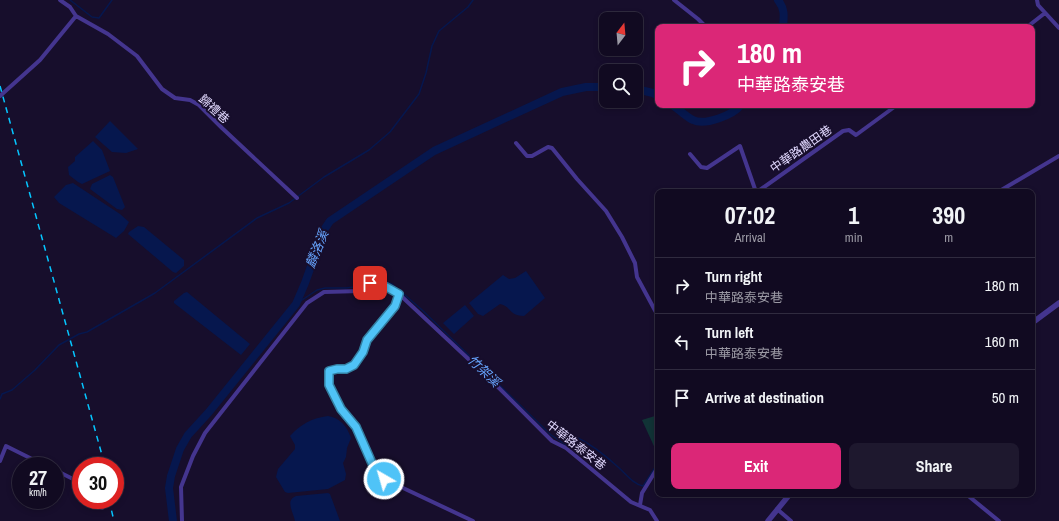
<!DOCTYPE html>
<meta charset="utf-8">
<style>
:root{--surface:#110a21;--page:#1e182e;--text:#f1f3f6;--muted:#9c9aa5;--line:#302b3f;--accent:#db2777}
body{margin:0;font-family:"Archivo Narrow","Noto Sans TC",sans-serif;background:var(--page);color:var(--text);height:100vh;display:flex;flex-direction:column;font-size:15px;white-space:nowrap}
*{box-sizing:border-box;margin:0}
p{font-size:13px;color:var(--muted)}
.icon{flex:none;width:22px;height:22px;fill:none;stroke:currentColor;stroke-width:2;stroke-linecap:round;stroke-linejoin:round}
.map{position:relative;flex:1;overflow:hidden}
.details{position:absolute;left:655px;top:189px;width:380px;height:308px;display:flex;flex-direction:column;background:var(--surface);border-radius:8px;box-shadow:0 2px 6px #0003,0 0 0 1px var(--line)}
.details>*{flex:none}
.hud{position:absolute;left:655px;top:24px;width:380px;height:84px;border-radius:8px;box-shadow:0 2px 6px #0003,0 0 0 1px var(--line);background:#db2777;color:#fff;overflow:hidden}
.needle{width:26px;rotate:16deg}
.controls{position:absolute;left:599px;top:12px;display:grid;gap:8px}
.controls a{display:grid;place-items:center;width:44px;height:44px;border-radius:8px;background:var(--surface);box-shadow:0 2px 6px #0003,0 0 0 1px var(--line);font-size:20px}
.speed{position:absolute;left:12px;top:457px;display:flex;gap:8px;font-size:20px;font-weight:700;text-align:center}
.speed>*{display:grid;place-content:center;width:52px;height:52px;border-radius:50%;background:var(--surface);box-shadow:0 2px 6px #0003,0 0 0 1px var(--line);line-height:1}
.speed small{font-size:10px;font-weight:400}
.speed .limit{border:6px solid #d22;background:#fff;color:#111}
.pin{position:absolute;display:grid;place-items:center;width:34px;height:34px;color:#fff;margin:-17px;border-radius:8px;box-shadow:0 2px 6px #0006}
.me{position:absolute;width:44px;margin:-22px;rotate:322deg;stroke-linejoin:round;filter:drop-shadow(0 0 3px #0008)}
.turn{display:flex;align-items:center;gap:14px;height:84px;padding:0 16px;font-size:18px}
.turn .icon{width:52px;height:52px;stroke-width:2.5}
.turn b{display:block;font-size:28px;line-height:34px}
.eta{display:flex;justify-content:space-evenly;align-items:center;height:68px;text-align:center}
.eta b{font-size:24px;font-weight:700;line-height:28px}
.primary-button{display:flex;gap:8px;margin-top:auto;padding:8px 16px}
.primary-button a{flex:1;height:46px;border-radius:8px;background:var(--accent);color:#fff;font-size:16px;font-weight:700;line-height:46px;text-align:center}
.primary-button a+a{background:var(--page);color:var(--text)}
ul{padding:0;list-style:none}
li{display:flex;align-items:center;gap:12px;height:56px;padding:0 16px;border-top:1px solid var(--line)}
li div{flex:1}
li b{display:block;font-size:15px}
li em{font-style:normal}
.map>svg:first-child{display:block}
.green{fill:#113336}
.water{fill:#06174e}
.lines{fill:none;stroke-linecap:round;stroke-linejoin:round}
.stream{stroke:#06174e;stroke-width:1.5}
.river{stroke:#06174e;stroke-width:8}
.minor{stroke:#44358f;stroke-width:4}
.tertiary{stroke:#44358f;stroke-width:5.5}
.rail{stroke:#05c6ff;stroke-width:1.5;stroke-dasharray:6 5;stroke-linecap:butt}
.route-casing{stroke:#337fa1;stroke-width:10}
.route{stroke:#4fc3f7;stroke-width:7}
.labels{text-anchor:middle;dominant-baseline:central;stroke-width:4;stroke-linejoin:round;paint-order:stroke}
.street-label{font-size:12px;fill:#e2d9ff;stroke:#170e2c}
.water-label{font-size:13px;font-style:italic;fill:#67a5ff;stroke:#170e2c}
</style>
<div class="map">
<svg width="1059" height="521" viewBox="0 0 1059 521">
<rect width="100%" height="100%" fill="#170e2c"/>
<!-- green -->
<path class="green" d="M658,415V455L642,420Z"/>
<!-- water -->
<path class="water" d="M110,121L138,149L126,153L112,152L95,137Z
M93,141L102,150L110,171L82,184L78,182L69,175L68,167L75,161V157Z
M110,175L113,177L125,207L122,210L117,209L90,189L92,184Z
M73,183L120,214L129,222L124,231L116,238L59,203L54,197L66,185Z
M138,226L144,227L184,260V266L176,273L173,272L128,234L129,232Z
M526,271L545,298L524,316C509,316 511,306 500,304L483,316L478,314L469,303L503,275L509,279L515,278Z
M187,292L250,344L241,355L174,303V301L184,293Z
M465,305L474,316L454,334L443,323Z
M328,416C340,418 347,426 351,438L347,448L346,457L343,463L346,474L345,480L328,489L288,493L285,492L276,477L278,469L295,449V445L290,436C301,424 312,418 328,416Z
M328,493L330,494L340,521H295C293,512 285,500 296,496Z"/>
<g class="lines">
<!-- stream -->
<path class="stream" d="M70,0L92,17L99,18L112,0
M296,304L317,290L325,288H346L361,286L369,276L392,284L421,309L551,435L566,445L576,437C591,444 606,456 618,467C626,474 633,484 643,486L658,463
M0,399L2,394L12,390L35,370L59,345L79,334L87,332L155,293L257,218L289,203L324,177L369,150L390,132L419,94L426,73L432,46L439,31L468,7L473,0"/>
<!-- river -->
<path class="river" d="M778,0C785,9 784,16 783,27
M636,89L653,93L658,96
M672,105C679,109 686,117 693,120C705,126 733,115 741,105
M173,521L169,488L171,476L180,449L188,435L209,412L296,304L305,283L324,230L330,221L434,151L562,92L586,87H606"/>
<!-- minor -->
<path class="minor" d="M60,0L70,7L76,16L108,34L137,56L162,89L175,98L190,100L199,105L222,128L297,198
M674,0L698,19L706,27
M1037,0L1038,5L1059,28
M1027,27L1045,13
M0,96L40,60L76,16
M516,143L527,156H532L548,147L552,148L577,179L606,211L622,237L635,263L637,277L658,316
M690,154L701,167L707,168L740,146L756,192
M757,192L843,131L849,130L856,135L897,105
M998,192L1059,156
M399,294L395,305L367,340L363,352L354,365L346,369H337L329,371V385L341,409L356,427L375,470L384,479L473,521
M0,461L6,446L46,466
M55,470L81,483
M966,494L999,521
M83,500L102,508
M640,505L642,493L658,467
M777,509L791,521
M182,521L181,487L193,456L205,433L307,303L324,292L361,291L370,283L381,284L399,294L493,382L552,441L566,448L631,502L650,510L657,521"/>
<!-- tertiary -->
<path class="tertiary" d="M1032,323L1059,303
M768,521L790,494"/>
<!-- rail -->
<path class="rail" d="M0,86L105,466
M109,500L114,521"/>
</g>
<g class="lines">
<defs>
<path id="route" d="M370,283L381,284L399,294L395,306L367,340L363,352L354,365L346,369H337L329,371V385L341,409L356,427L375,470L384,479"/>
</defs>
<!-- route casing -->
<use href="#route" class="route-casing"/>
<!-- route -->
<use href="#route" class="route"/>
</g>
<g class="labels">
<!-- street labels -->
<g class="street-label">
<text transform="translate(214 109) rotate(42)">歸禮巷</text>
<text transform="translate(801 149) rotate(-35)">中華路農田巷</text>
<text transform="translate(576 445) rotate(38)">中華路泰安巷</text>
</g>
<!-- water labels -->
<g class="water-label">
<text transform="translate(317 249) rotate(-68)">麟洛溪</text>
<text transform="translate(484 371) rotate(44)">竹架溪</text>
</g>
</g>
</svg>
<div class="controls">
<a><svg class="needle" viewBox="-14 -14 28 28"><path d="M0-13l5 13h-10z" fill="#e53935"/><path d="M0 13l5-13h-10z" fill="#9c9aa5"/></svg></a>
<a><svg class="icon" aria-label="search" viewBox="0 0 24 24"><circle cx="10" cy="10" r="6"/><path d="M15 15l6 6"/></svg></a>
</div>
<div class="speed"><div>27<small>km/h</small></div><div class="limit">30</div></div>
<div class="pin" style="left:370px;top:283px;background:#d93025"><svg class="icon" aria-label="arrive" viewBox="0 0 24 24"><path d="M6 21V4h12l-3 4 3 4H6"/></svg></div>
<svg class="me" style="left:384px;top:479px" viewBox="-20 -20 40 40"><circle r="17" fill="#4fc3f7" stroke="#fff" stroke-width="3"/><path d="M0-11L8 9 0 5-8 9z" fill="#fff"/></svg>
<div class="hud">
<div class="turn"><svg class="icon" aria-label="right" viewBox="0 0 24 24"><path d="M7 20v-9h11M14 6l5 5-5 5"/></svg><div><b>180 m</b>中華路泰安巷</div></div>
</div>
<section class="details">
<div class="eta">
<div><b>07:02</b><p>Arrival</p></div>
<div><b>1</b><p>min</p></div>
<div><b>390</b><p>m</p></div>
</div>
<ul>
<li><svg class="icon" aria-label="right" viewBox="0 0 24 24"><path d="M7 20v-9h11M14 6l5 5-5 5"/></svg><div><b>Turn right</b><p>中華路泰安巷</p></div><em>180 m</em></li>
<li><svg class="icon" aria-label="left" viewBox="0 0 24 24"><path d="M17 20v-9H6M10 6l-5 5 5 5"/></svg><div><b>Turn left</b><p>中華路泰安巷</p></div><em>160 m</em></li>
<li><svg class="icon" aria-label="arrive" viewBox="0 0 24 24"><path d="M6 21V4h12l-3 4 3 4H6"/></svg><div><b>Arrive at destination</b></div><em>50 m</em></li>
</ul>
<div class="primary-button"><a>Exit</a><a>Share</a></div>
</section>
</div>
